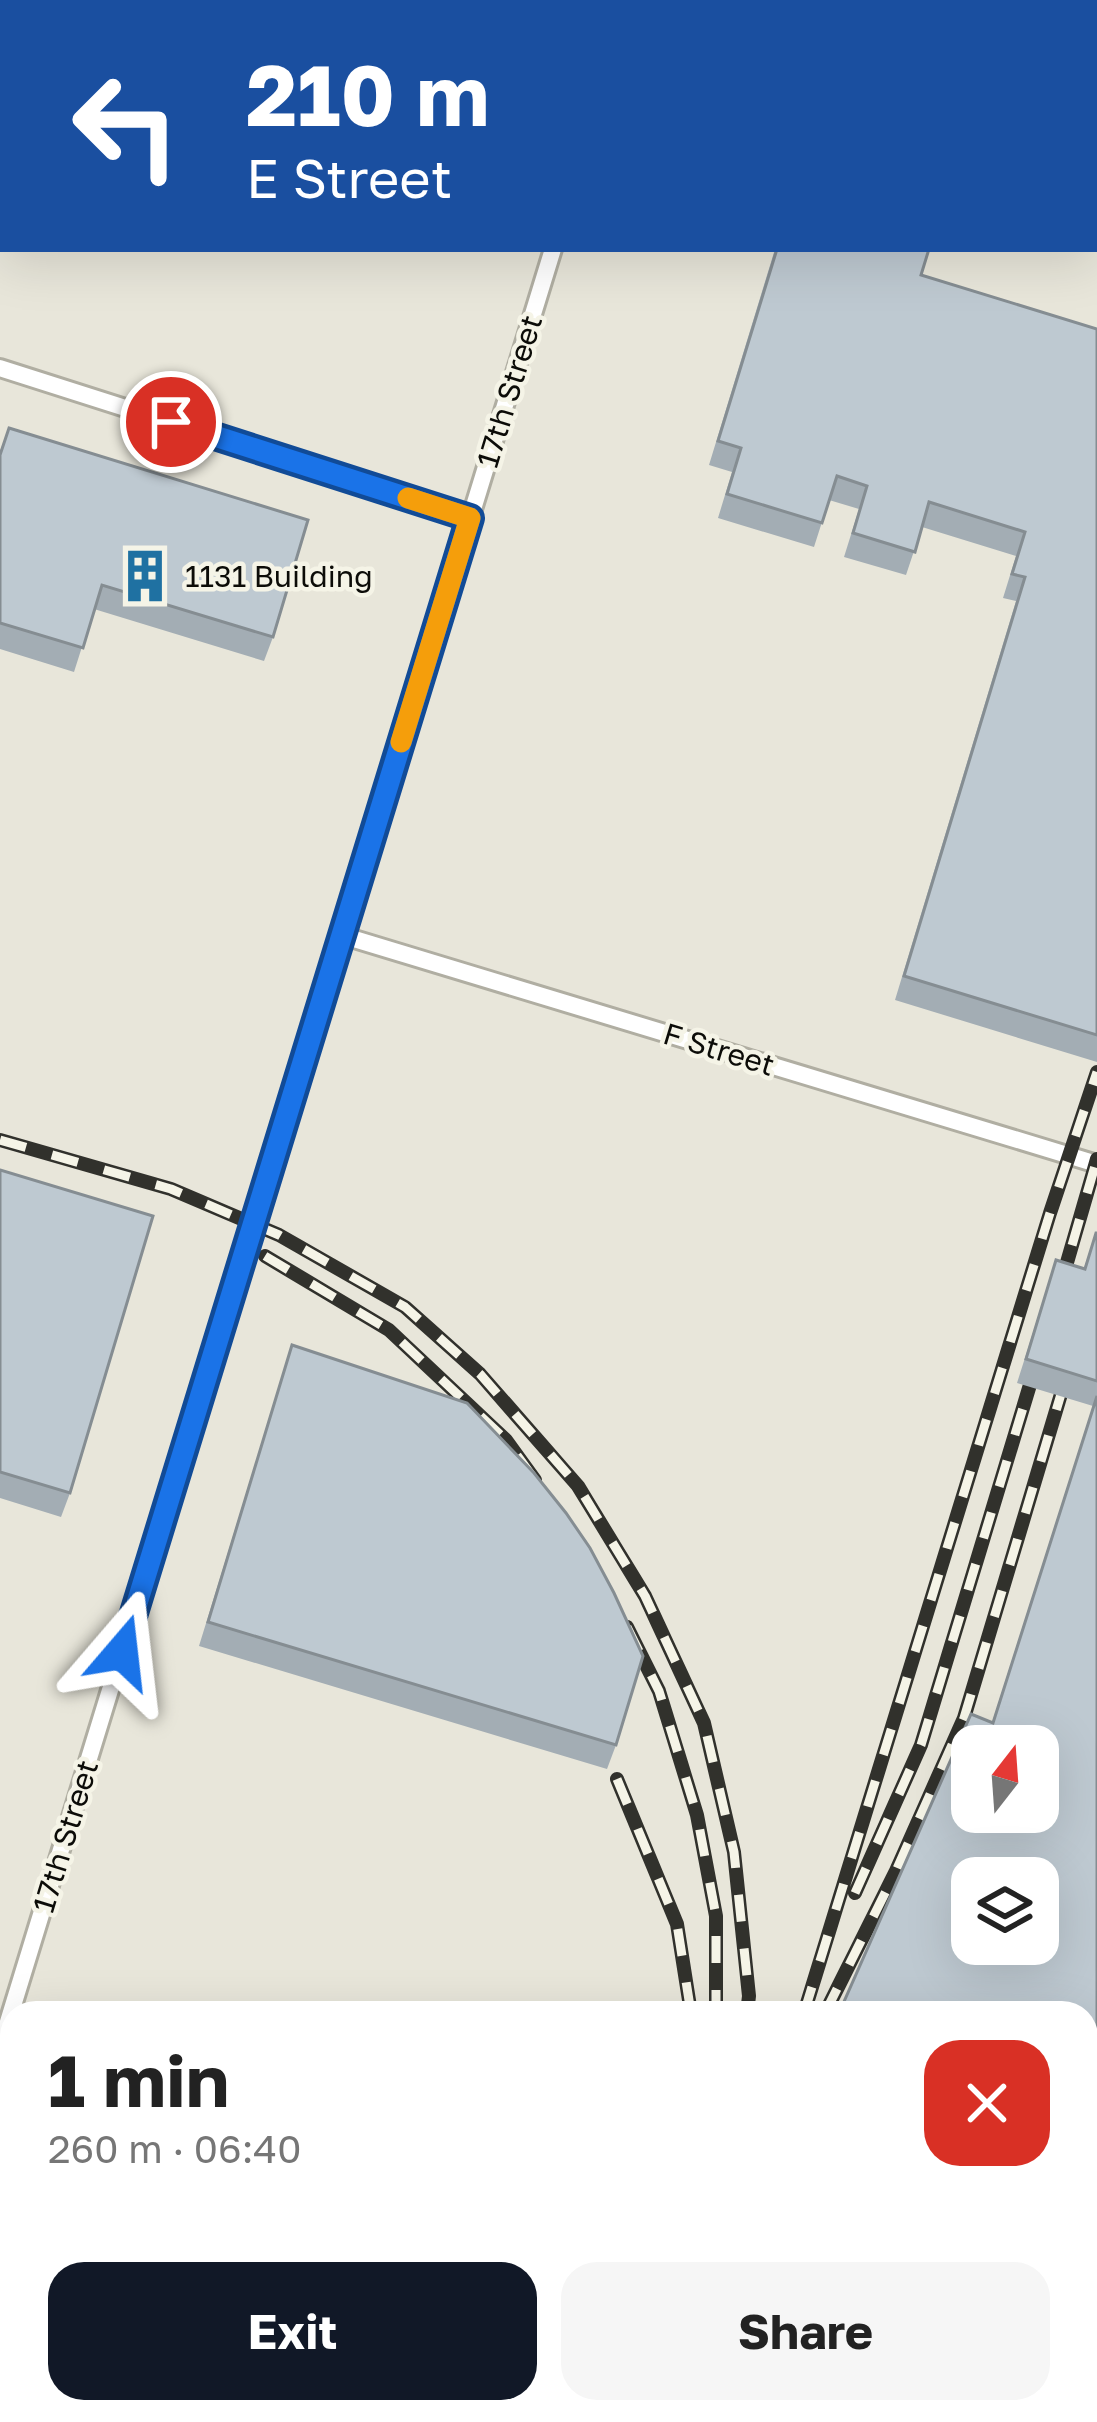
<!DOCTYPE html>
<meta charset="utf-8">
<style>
:root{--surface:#fff;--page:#f6f6f6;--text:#222;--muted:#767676;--accent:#111827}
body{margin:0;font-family:"Golos Text",sans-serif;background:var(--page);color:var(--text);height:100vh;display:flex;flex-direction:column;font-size:45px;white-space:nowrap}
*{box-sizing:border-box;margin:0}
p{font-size:39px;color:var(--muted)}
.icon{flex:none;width:66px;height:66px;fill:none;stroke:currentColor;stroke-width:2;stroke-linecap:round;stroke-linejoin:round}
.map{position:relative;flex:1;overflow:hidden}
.drawer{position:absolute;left:0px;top:2001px;width:1098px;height:423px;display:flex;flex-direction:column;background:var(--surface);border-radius:36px 36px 0 0;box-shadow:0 12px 48px #0002}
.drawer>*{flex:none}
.hud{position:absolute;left:0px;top:0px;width:1098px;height:252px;box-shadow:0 12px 48px #0002;background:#1a4fa0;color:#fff;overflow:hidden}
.needle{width:78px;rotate:17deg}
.fabs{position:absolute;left:951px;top:1725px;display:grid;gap:24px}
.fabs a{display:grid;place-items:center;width:108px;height:108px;border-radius:24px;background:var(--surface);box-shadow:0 12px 48px #0002;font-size:60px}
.pin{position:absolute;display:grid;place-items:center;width:102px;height:102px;color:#fff;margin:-51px;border:6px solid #fff;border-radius:50%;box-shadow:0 3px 12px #0007}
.me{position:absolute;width:132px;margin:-66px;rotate:17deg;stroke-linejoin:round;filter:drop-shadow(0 0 9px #0008)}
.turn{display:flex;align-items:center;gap:42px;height:252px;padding:0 48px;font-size:54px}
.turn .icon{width:156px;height:156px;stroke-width:2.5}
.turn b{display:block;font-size:84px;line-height:102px}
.round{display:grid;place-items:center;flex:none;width:126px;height:126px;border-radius:36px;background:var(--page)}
.headline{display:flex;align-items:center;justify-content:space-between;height:204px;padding:0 48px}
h1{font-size:72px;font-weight:700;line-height:90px}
.cta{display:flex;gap:24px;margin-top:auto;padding:24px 48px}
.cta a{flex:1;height:138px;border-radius:36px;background:var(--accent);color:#fff;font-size:48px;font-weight:700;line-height:138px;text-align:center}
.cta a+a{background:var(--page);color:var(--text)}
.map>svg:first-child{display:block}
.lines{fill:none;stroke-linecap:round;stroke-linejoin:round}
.lane-casing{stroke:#b0aea2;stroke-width:22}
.lane{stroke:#fff;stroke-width:16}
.rail-casing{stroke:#31312c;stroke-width:14}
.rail{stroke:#f5f4e7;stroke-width:9;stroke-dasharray:27;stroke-linecap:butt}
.wall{fill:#a3adb4}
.building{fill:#bec9d1;stroke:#858d92;stroke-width:3;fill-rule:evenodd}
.route-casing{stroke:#114b97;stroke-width:30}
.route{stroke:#1a73e8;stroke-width:21}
.slow{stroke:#f59e0b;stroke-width:21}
.labels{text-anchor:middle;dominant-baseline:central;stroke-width:9;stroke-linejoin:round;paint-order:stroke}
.street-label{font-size:30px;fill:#0c0c08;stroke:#f5f4e7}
.poi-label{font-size:30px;fill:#0c0c08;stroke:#f5f4e7;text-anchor:start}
</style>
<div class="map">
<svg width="1097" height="2422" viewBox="0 0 1097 2422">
<rect width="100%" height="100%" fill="#e8e6da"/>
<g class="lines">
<defs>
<path id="lane" d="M629,3V0
M0,368L470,518
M341,935L1097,1164
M0,2048L553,249
M0,2072L12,2075
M1086,2404L1097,2407"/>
</defs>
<!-- lane casing -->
<use href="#lane" class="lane-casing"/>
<!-- lane -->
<use href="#lane" class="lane"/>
<defs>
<path id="rail" d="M0,1140L171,1189L279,1235L405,1307L480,1374L578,1486L645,1596L704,1723L734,1852L749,1996L747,2013
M265,1256L389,1330L506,1440L535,1480
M1057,1297L1097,1159
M627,1627L659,1691L697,1815L716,1916V2013
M617,1779L677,1924L691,2013
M855,1893L921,1745L1039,1355
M804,2013L1050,1213L1097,1072
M825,2013L895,1873L964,1718L1070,1364
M655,2422L656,2412
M682,2422L684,2412
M704,2422L708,2412"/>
</defs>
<!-- rail casing -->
<use href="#rail" class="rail-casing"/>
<!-- rail -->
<use href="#rail" class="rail"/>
</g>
<!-- wall -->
<path class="wall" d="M40,0H131L130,3H50Z
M232,0H476L475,3H387L378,0L377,3H231Z
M775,249H929L921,275L1097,329V1062L895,1000L1016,601L1003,598L1016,556L922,527L906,575L844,557L859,509L829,500L814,547L718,518L732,472L709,465Z
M9,428L273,637L264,661L94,609L74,672L0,649V451Z
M0,1170L70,1493L61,1517L0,1498Z
M1096,1233H1097V2188L1086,2184V2013L992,1723L1093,1406L1017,1383L1056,1260L1084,1268Z
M292,1345L616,1745L607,1769L199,1646Z"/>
<!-- building -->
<path class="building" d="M233,0H378L377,3H232Z
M777,249H929L921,275L1097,329V1035L904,976L1025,577L1012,574L1025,532L929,502L915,552L853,533L867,486L837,476L822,523L727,494L741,448L718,441Z
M9,428L308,520L273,637L102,585L83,648L0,623V455Z
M0,1170L153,1216L70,1493L0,1472Z
M1096,1233H1097V1381L1026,1359L1056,1260L1085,1269Z
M292,1345L467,1403L534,1473L566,1513L590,1548L614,1593L643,1656L616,1745L208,1622Z
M1097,1396V2161L1086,2158V2013H839L971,1714L993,1723ZM972,1746H1038V1812H972ZM972,1878H1038V1944H972Z
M0,2387L12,2391V2412H45L42,2422H0Z"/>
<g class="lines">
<defs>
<path id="route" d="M122,1652L470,518L171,422"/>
</defs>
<!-- route casing -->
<use href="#route" class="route-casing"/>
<!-- route -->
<use href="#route" class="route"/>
<!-- slow -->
<path class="slow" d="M401,742L470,518L408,498"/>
</g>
<!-- icons -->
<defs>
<symbol id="building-bare" viewBox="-9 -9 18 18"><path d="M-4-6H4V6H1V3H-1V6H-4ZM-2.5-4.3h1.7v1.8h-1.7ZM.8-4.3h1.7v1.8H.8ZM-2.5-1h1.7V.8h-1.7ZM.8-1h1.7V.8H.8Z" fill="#1f71a2" stroke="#f5f4e7" stroke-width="2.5" paint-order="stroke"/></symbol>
</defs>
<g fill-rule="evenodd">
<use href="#building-bare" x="107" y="538" width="76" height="76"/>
</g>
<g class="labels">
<!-- street labels -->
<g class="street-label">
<text transform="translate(509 391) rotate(-73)">17th Street</text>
<text transform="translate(719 1049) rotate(17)">F Street</text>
<text transform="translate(65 1836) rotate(-73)">17th Street</text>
</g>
<!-- poi labels -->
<g class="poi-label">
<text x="185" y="576">1131 Building</text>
</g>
</g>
</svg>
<div class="fabs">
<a><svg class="needle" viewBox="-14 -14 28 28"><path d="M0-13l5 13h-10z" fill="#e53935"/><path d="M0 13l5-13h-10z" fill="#767676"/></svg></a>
<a><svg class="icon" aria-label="layers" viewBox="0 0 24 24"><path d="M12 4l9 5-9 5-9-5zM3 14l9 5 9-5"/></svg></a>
</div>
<div class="pin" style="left:171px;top:422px;background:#d93025"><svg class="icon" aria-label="arrive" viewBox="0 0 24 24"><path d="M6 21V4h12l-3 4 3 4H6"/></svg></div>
<svg class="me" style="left:122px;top:1652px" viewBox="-20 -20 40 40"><path d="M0-17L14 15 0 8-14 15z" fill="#1a73e8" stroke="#fff" stroke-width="4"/></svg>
<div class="hud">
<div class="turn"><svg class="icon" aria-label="left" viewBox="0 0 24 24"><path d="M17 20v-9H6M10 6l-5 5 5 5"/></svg><div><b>210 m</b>E Street</div></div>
</div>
<section class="drawer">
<div class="headline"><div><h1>1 min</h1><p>260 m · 06:40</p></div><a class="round" style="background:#d93025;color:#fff"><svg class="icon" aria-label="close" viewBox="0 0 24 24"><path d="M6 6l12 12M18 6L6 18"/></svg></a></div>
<div class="cta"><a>Exit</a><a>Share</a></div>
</section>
</div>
